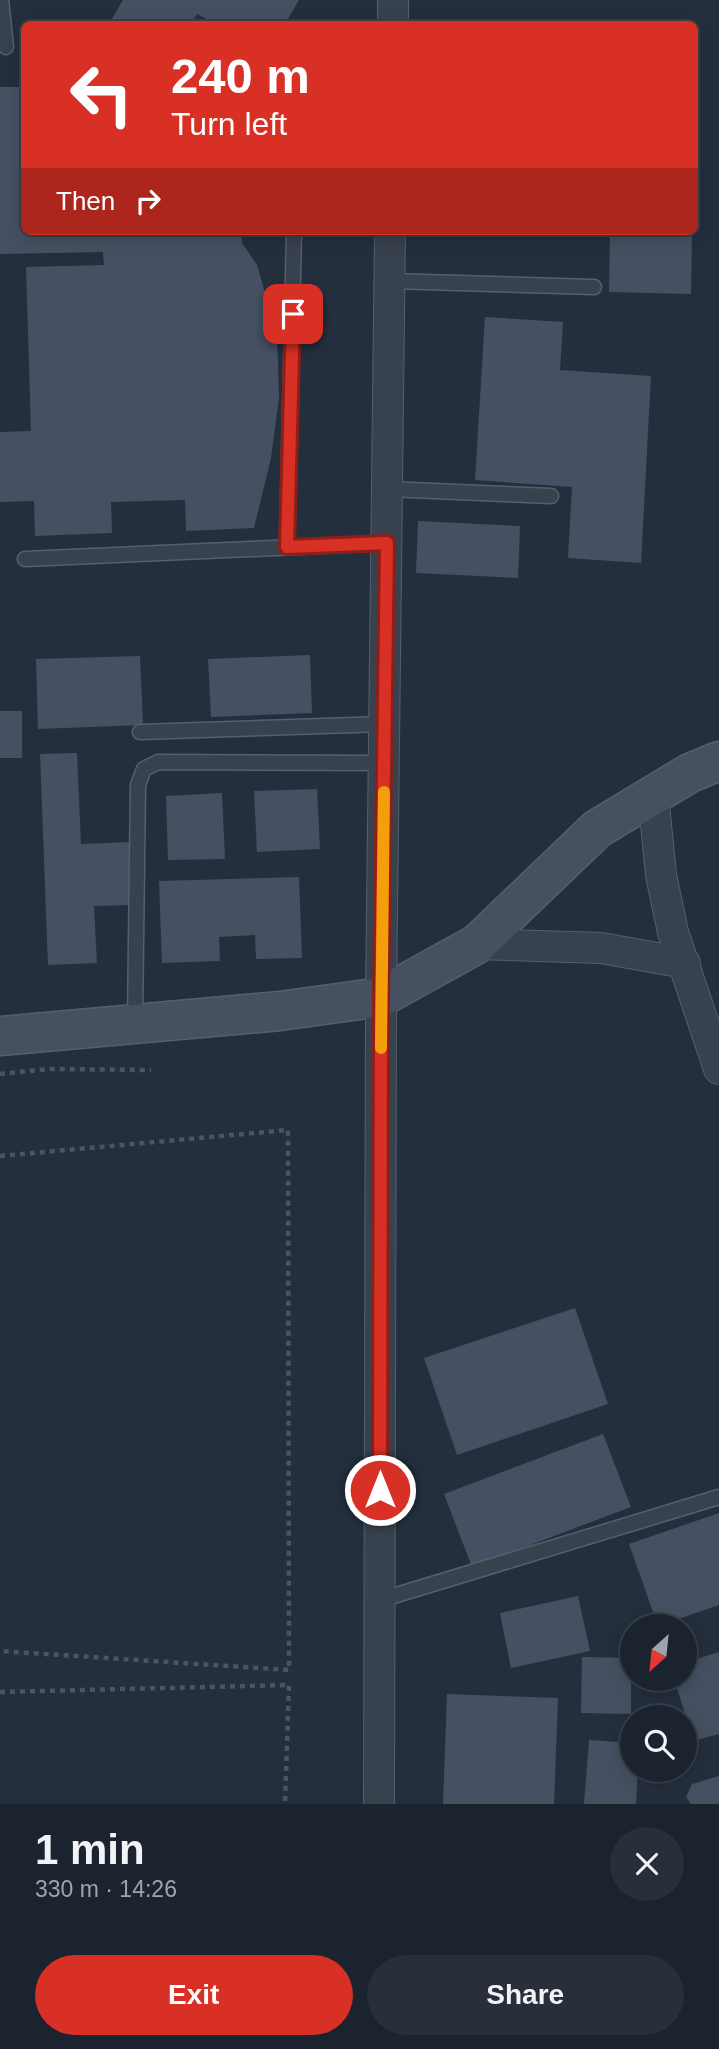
<!DOCTYPE html>
<meta charset="utf-8">
<style>
:root{--surface:#1b232e;--page:#282f3a;--text:#f1f3f6;--muted:#a0a4aa;--line:#39404a;--accent:#d93025}
body{margin:0;font-family:Helvetica,sans-serif;background:var(--page);color:var(--text);height:100vh;display:flex;flex-direction:column;font-size:26px;white-space:nowrap}
*{box-sizing:border-box;margin:0}
p{font-size:23px;color:var(--muted)}
.icon{flex:none;width:38px;height:38px;fill:none;stroke:currentColor;stroke-width:2;stroke-linecap:round;stroke-linejoin:round}
.map{position:relative;height:1804px;overflow:hidden}
.sheet{display:flex;flex-direction:column;background:var(--surface);flex:1}
.sheet>*{flex:none}
.hud{position:absolute;left:21px;top:21px;width:677px;height:214px;border-radius:10px;box-shadow:0 4px 18px #0003,0 0 0 2px var(--line);background:#d93025;color:#fff;overflow:hidden}
.needle{width:46px;rotate:207deg}
.buttons{position:absolute;left:620px;top:1614px;display:grid;gap:14px}
.buttons a{display:grid;place-items:center;width:77px;height:77px;border-radius:50%;background:var(--surface);box-shadow:0 4px 18px #0003,0 0 0 2px var(--line);font-size:35px}
.pin{position:absolute;display:grid;place-items:center;width:60px;height:60px;color:#fff;margin:-30px;border-radius:14px;box-shadow:0 4px 10px #0006}
.me{position:absolute;width:77px;margin:-38px;rotate:0deg;stroke-linejoin:round;filter:drop-shadow(0 0 5px #0008)}
.turn{display:flex;align-items:center;gap:24px;height:147px;padding:0 35px;font-size:32px}
.turn .icon{width:91px;height:91px;stroke-width:2.5}
.turn b{display:block;font-size:49px;line-height:60px}
.then{display:flex;align-items:center;height:66px;padding:0 35px;background:#0003;gap:14px;font-size:26px}
.round{display:grid;place-items:center;flex:none;width:74px;height:74px;border-radius:37px;background:var(--page)}
.head{display:flex;align-items:center;justify-content:space-between;height:119px;padding:0 35px}
h1{font-size:42px;font-weight:800;line-height:52px}
.primary-button{display:flex;gap:14px;margin-top:auto;padding:14px 35px}
.primary-button a{flex:1;height:80px;border-radius:42px;background:var(--accent);color:#fff;font-size:28px;font-weight:800;line-height:80px;text-align:center}
.primary-button a+a{background:var(--page);color:var(--text)}
.map>svg:first-child{display:block}
.building{fill:#455162}
.lines{fill:none;stroke-linecap:round;stroke-linejoin:round}
.lane-casing{stroke:#565f6c;stroke-width:17}
.street-casing{stroke:#565f6c;stroke-width:32}
.secondary-casing{stroke:#565f6c;stroke-width:41}
.path{stroke:#44595c;stroke-width:4.5;stroke-dasharray:5 5;stroke-linecap:butt}
.lane{stroke:#38414e;stroke-width:14}
.street{stroke:#38414e;stroke-width:30}
.secondary{stroke:#465061;stroke-width:38}
.route-casing{stroke:#8d1f18;stroke-width:18}
.route{stroke:#d93025;stroke-width:12}
.slow{stroke:#f59e0b;stroke-width:12}
</style>
<div class="map">
<svg width="719" height="1804" viewBox="0 0 719 1804">
<rect width="100%" height="100%" fill="#242f3e"/>
<!-- building -->
<path class="building" d="M123,0H299L285,24H216L197,14L191,24H109Z
M0,87H24V231H241L242,243L257,265L277,334L279,398L271,458L254,528L186,531L185,500L111,502L112,533L35,536L34,501L0,502V432L31,431L26,267L104,265L103,252L0,254Z
M610,231H692L691,294L609,292Z
M485,317L563,322L560,370L651,376L641,563L568,558L572,487L475,480Z
M418,521L520,526L518,578L416,573Z
M310,655L312,713L211,717L208,659Z
M140,656L143,725L38,729L36,659Z
M0,711H22V758H0Z
M77,753L81,844L129,842L131,905L94,906L97,963L48,965L40,754Z
M317,789L320,849L257,852L254,791Z
M222,793L225,859L168,860L166,796Z
M299,877L302,958L256,959L255,935L219,937L220,961L162,963L159,881Z
M575,1308L608,1404L457,1455L424,1358Z
M603,1434L631,1507L472,1567L444,1494Z
M719,1513V1605L658,1626L629,1544Z
M578,1596L590,1651L511,1668L500,1613Z
M719,1652V1734L693,1741L674,1678H684V1663Z
M582,1657L631,1658V1714L581,1713Z
M447,1694L558,1698L554,1804H443Z
M589,1740L632,1743V1769H638L636,1804H584Z
M719,1776V1804H691L686,1797L692,1784Z"/>
<g class="lines">
<defs>
<path id="lane" d="M1,0L6,47
M390,281L594,287
M387,489L551,496
M287,547L294,231
M25,559L387,543
M140,732L385,724
M135,1022L138,785L144,769L158,762L384,763
M380,1600L719,1497"/>
<path id="street" d="M393,24V0
M653,794L661,875L673,932L719,1069
M477,944L601,948L685,963
M379,1804L381,997L390,231"/>
<path id="secondary" d="M0,1036L280,1011L381,997L477,944L597,829L690,773L719,761"/>
</defs>
<!-- lane casing -->
<use href="#lane" class="lane-casing"/>
<!-- street casing -->
<use href="#street" class="street-casing"/>
<!-- secondary casing -->
<use href="#secondary" class="secondary-casing"/>
<!-- path -->
<path class="path" d="M0,1074L50,1069L151,1070
M0,1156L288,1130L289,1670L0,1651
M0,1692L289,1685L285,1804"/>
<!-- lane -->
<use href="#lane" class="lane"/>
<!-- street -->
<use href="#street" class="street"/>
<!-- secondary -->
<use href="#secondary" class="secondary"/>
</g>
<g class="lines">
<defs>
<path id="route" d="M293,314L287,547L387,543L381,998L380,1490"/>
</defs>
<!-- route casing -->
<use href="#route" class="route-casing"/>
<!-- route -->
<use href="#route" class="route"/>
<!-- slow -->
<path class="slow" d="M381,1048L384,792"/>
</g>
</svg>
<div class="buttons">
<a><svg class="needle" viewBox="-14 -14 28 28"><path d="M0-13l5 13h-10z" fill="#e53935"/><path d="M0 13l5-13h-10z" fill="#a0a4aa"/></svg></a>
<a><svg class="icon" aria-label="search" viewBox="0 0 24 24"><circle cx="10" cy="10" r="6"/><path d="M15 15l6 6"/></svg></a>
</div>
<div class="pin" style="left:293px;top:314px;background:#d93025"><svg class="icon" aria-label="arrive" viewBox="0 0 24 24"><path d="M6 21V4h12l-3 4 3 4H6"/></svg></div>
<svg class="me" style="left:380px;top:1490px" viewBox="-20 -20 40 40"><circle r="17" fill="#d93025" stroke="#fff" stroke-width="3"/><path d="M0-11L8 9 0 5-8 9z" fill="#fff"/></svg>
<div class="hud">
<div class="turn"><svg class="icon" aria-label="left" viewBox="0 0 24 24"><path d="M17 20v-9H6M10 6l-5 5 5 5"/></svg><div><b>240 m</b>Turn left</div></div>
<div class="then">Then<svg class="icon" aria-label="right" viewBox="0 0 24 24"><path d="M7 20v-9h11M14 6l5 5-5 5"/></svg></div>
</div>
</div>
<section class="sheet">
<div class="head"><div><h1>1 min</h1><p>330 m · 14:26</p></div><a class="round"><svg class="icon" aria-label="close" viewBox="0 0 24 24"><path d="M6 6l12 12M18 6L6 18"/></svg></a></div>
<div class="primary-button"><a>Exit</a><a>Share</a></div>
</section>
